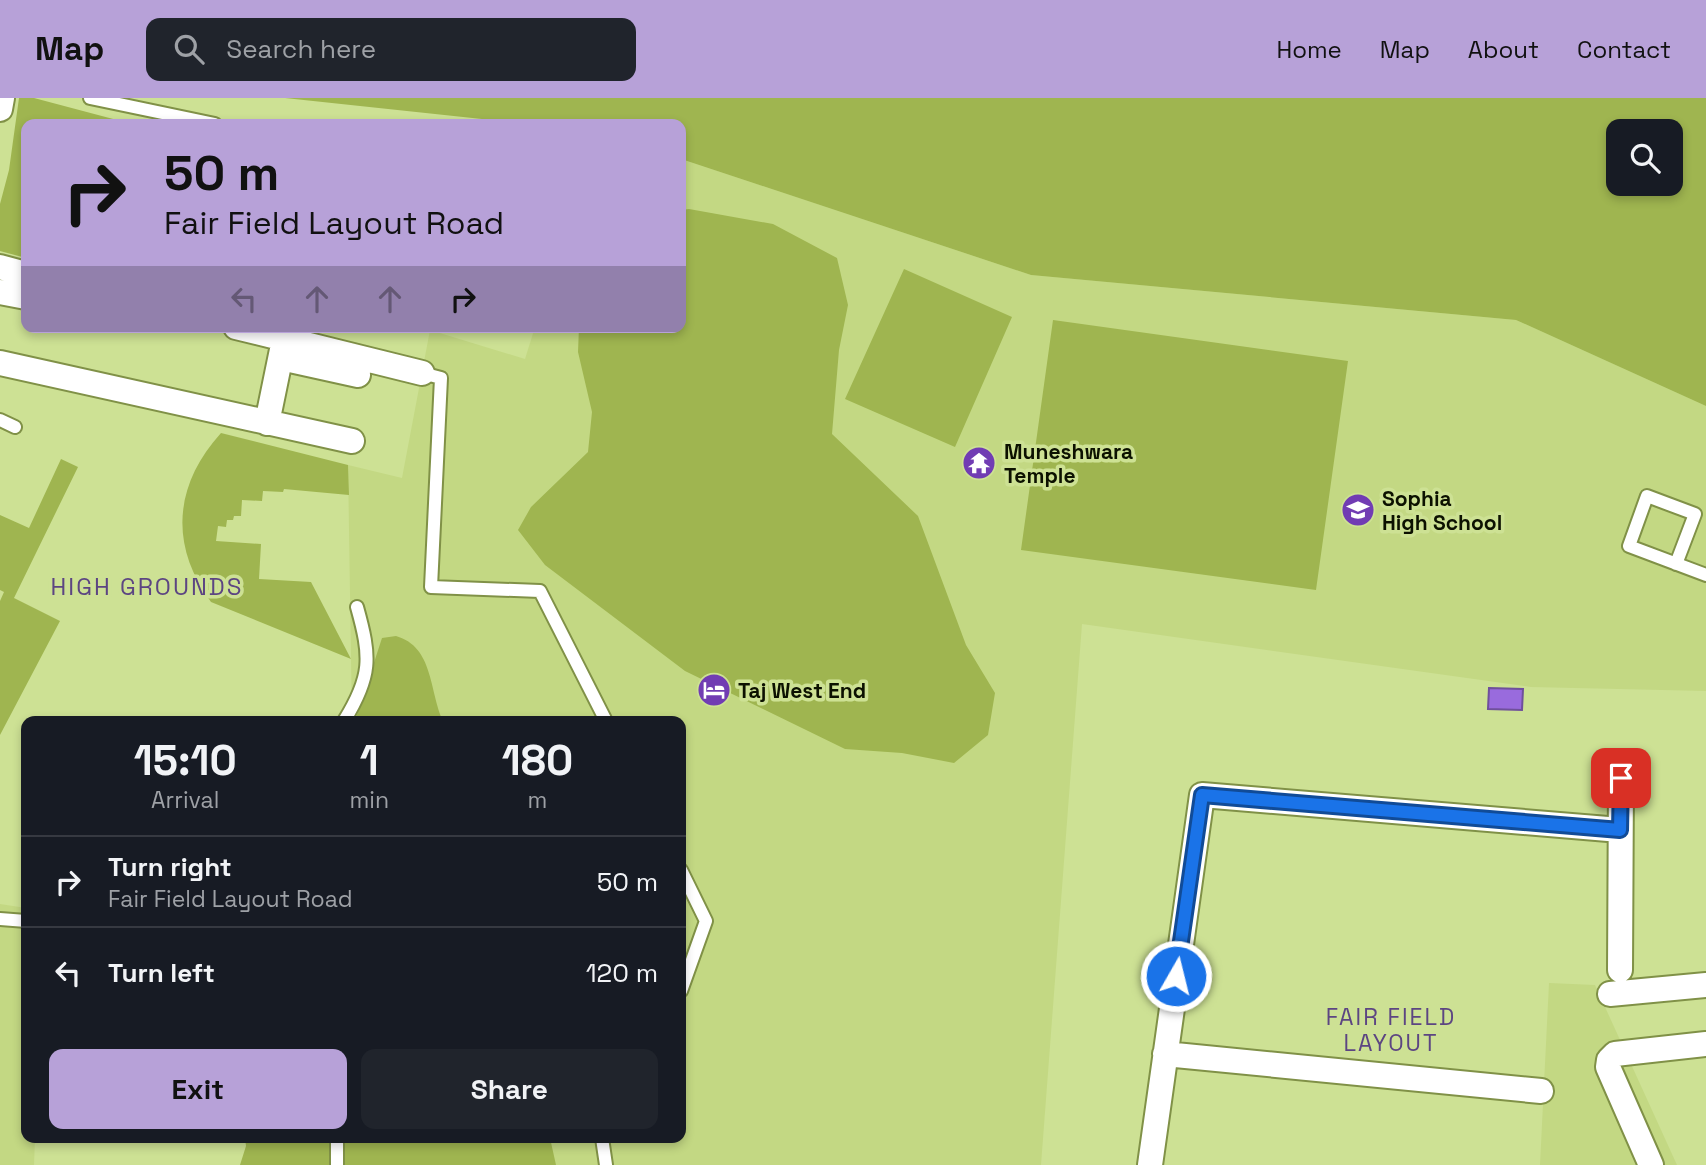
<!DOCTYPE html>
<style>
:root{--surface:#171b24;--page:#20242c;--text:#f1f3f6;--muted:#9ea1a6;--line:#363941;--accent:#b7a1d8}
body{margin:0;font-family:"Space Grotesk",sans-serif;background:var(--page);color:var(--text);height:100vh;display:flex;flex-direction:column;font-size:26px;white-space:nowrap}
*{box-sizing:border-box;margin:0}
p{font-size:23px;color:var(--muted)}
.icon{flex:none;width:38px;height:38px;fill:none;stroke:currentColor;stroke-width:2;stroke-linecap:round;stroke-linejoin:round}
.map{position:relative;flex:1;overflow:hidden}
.side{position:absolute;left:21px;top:618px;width:665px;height:427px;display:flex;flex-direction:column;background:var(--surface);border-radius:14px;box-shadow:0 4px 10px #0003}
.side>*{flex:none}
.guide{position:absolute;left:21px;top:21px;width:665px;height:214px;border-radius:14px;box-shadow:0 4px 10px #0003;background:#b7a1d8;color:#111;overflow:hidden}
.controls{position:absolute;left:1606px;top:21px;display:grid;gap:14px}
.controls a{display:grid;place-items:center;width:77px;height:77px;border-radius:14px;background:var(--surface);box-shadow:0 4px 10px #0003;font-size:35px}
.pin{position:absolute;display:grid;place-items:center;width:60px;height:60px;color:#fff;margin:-30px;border-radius:14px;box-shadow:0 4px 10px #0006}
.me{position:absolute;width:77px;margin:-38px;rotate:8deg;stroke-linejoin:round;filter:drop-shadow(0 0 5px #0008)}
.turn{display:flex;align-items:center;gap:24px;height:147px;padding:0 28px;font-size:32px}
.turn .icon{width:91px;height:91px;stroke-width:2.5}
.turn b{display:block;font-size:49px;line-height:60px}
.lanes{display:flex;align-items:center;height:66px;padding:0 28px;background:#0003;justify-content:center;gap:35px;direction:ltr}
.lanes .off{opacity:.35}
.eta{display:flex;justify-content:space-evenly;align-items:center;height:119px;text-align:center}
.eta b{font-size:42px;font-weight:600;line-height:49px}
.cta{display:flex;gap:14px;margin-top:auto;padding:14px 28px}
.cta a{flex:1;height:80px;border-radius:14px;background:var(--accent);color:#111;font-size:28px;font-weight:600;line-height:80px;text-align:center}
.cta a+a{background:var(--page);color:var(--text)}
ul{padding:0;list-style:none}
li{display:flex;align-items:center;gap:21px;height:91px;padding:0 28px;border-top:2px solid var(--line)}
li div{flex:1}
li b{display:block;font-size:26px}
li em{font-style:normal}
header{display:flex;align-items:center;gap:42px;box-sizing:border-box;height:98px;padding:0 35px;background:var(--accent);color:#111}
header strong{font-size:33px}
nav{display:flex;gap:38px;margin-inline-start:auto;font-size:24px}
.search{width:490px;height:63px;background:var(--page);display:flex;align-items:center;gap:18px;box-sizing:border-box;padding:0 24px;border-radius:14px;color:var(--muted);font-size:26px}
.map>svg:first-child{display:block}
.built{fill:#c3d883}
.green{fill:#9fb550;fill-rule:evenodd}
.water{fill:#996bdd;stroke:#6f509b;stroke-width:2}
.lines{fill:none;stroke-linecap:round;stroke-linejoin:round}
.service-casing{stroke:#809147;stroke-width:16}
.minor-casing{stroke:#809147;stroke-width:28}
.service{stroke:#fff;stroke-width:12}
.minor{stroke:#fff;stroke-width:24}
.route-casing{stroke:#114b97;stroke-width:18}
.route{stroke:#1a73e8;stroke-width:12}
.labels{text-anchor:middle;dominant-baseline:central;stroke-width:7;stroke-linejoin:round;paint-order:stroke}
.poi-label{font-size:21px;font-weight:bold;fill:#0c1100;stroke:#cde194;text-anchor:start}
.neighbourhood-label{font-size:23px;letter-spacing:2px;fill:#5c4582;stroke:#cde194}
.quarter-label{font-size:24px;letter-spacing:2px;fill:#5c4582;stroke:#cde194}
</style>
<header>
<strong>Map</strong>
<div class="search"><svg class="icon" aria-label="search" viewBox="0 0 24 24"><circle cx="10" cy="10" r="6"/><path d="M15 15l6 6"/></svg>Search here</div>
<nav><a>Home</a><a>Map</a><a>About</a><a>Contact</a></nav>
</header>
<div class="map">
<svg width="1706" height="1067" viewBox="0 0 1706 1067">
<rect width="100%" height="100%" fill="#cde194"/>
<!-- built -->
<path class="built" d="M681,61L1031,177L1516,222L1706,308V593L1531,589L1082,526L1041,1067H358L357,1040H681V623H352L348,367L402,380L430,232L525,261L535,229H681Z
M0,806L26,810V1040H35L34,1067H0Z
M1549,885L1595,887L1677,1067H1540Z"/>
<!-- green -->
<path class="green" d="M19,0H34L132,26H26V160L0,153V106L9,72Z
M285,0H1706V308L1516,222L1031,177L681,61V26H530ZM1619,33H1671V86H1619Z
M689,111L773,126L837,160L848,207L839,252L832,336L918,418L966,547L995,595L988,637L954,665L902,655L845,651L685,573L545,467L518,432L531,409L588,354L592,314L578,254L579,229H681V112Z
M904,171L1012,219L955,349L845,301Z
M1053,222L1348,263L1316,492L1021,452Z
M221,335L348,367L349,397L284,391L283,394L263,393L262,403L242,402L241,418H234L233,422H227L226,429L218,428L216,443L261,446L259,481L311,484L351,561L211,504C169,447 174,387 221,335Z
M61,361L78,369L14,500L60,523L0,637V503L4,494L0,492V417L29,430Z
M396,538C434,549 429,593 443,623H355L382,540Z
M245,1040H550L556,1067H240L246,1048Z"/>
<!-- water -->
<path class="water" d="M1489,590L1523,591L1522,612L1488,611Z"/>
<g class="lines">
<defs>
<path id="service" d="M90,0L215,26
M422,275L441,280L431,489L540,493L606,623
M0,322L15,329
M1676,466L1695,416L1647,398L1629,448L1706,477
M344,623C372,578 371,559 357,509
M681,772L706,823L681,893
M0,821L26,823
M602,1040L606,1067
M337,1067V1040"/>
<path id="minor" d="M0,11L2,0
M0,169L26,176
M0,194L26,199
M236,229L422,275
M281,260L358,277
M0,265L352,343
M267,325L284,242
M1620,872L1621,680
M1610,896L1706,887
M1165,956L1541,993
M1150,1067L1202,697L1620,732
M1651,1067L1608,969L1609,962L1615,956L1706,946"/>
</defs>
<!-- service casing -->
<use href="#service" class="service-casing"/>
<!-- minor casing -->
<use href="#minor" class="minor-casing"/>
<!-- service -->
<use href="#service" class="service"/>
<!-- minor -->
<use href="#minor" class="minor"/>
</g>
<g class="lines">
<defs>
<path id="route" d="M1176,878L1202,697L1620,732L1621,680"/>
</defs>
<!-- route casing -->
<use href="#route" class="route-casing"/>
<!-- route -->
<use href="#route" class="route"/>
</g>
<!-- icons -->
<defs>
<symbol id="temple-disc" viewBox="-11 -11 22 22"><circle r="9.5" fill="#713cb3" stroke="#cde194"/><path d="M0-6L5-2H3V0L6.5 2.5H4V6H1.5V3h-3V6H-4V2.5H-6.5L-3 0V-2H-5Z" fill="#fff"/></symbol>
<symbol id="school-disc" viewBox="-11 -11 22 22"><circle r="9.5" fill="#713cb3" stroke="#cde194"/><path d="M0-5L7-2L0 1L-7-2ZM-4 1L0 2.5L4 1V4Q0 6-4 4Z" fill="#fff"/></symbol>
<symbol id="hotel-disc" viewBox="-11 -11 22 22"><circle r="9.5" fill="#713cb3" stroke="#cde194"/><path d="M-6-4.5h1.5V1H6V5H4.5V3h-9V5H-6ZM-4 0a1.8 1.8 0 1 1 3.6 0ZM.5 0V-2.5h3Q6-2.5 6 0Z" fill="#fff"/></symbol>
</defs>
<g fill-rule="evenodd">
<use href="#temple-disc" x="960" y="346" width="38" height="38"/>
<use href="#school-disc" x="1339" y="393" width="38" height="38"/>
<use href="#hotel-disc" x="695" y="573" width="38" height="38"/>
</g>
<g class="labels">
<!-- poi labels -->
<g class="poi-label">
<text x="1004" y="353">Muneshwara<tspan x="1004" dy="24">Temple</tspan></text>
<text x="1382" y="400">Sophia<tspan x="1382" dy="24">High School</tspan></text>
<text x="738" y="592">Taj West End</text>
</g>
<!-- neighbourhood labels -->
<g class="neighbourhood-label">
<text x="1391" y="919">FAIR FIELD<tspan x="1391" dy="26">LAYOUT</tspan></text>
</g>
<!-- quarter labels -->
<g class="quarter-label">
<text x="147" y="488">HIGH GROUNDS</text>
</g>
</g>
</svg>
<div class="controls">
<a><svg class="icon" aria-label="search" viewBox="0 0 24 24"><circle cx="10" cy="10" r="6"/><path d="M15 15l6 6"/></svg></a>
</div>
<div class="pin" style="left:1621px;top:680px;background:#d93025"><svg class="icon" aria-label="arrive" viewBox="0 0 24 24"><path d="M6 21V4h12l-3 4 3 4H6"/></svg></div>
<svg class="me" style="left:1176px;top:878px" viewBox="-20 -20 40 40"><circle r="17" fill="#1a73e8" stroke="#fff" stroke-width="3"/><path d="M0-11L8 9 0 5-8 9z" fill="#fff"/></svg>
<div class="guide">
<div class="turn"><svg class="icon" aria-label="right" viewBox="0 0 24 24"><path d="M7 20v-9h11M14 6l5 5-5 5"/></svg><div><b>50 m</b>Fair Field Layout Road</div></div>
<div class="lanes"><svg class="icon off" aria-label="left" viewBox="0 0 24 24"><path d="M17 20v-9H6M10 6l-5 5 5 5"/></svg><svg class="icon off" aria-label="ahead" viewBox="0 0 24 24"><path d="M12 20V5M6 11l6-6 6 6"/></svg><svg class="icon off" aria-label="ahead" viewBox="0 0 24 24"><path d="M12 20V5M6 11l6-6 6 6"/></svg><svg class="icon" aria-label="right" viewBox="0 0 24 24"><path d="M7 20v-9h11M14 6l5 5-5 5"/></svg></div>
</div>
<section class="side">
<div class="eta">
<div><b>15:10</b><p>Arrival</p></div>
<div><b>1</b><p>min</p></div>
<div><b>180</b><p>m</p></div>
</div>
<ul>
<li><svg class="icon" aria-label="right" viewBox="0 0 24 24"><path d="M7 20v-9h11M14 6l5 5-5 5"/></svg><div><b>Turn right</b><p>Fair Field Layout Road</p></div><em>50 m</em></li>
<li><svg class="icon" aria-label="left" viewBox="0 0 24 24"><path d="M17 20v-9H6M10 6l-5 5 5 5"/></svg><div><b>Turn left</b></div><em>120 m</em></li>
</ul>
<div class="cta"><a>Exit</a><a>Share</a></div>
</section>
</div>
